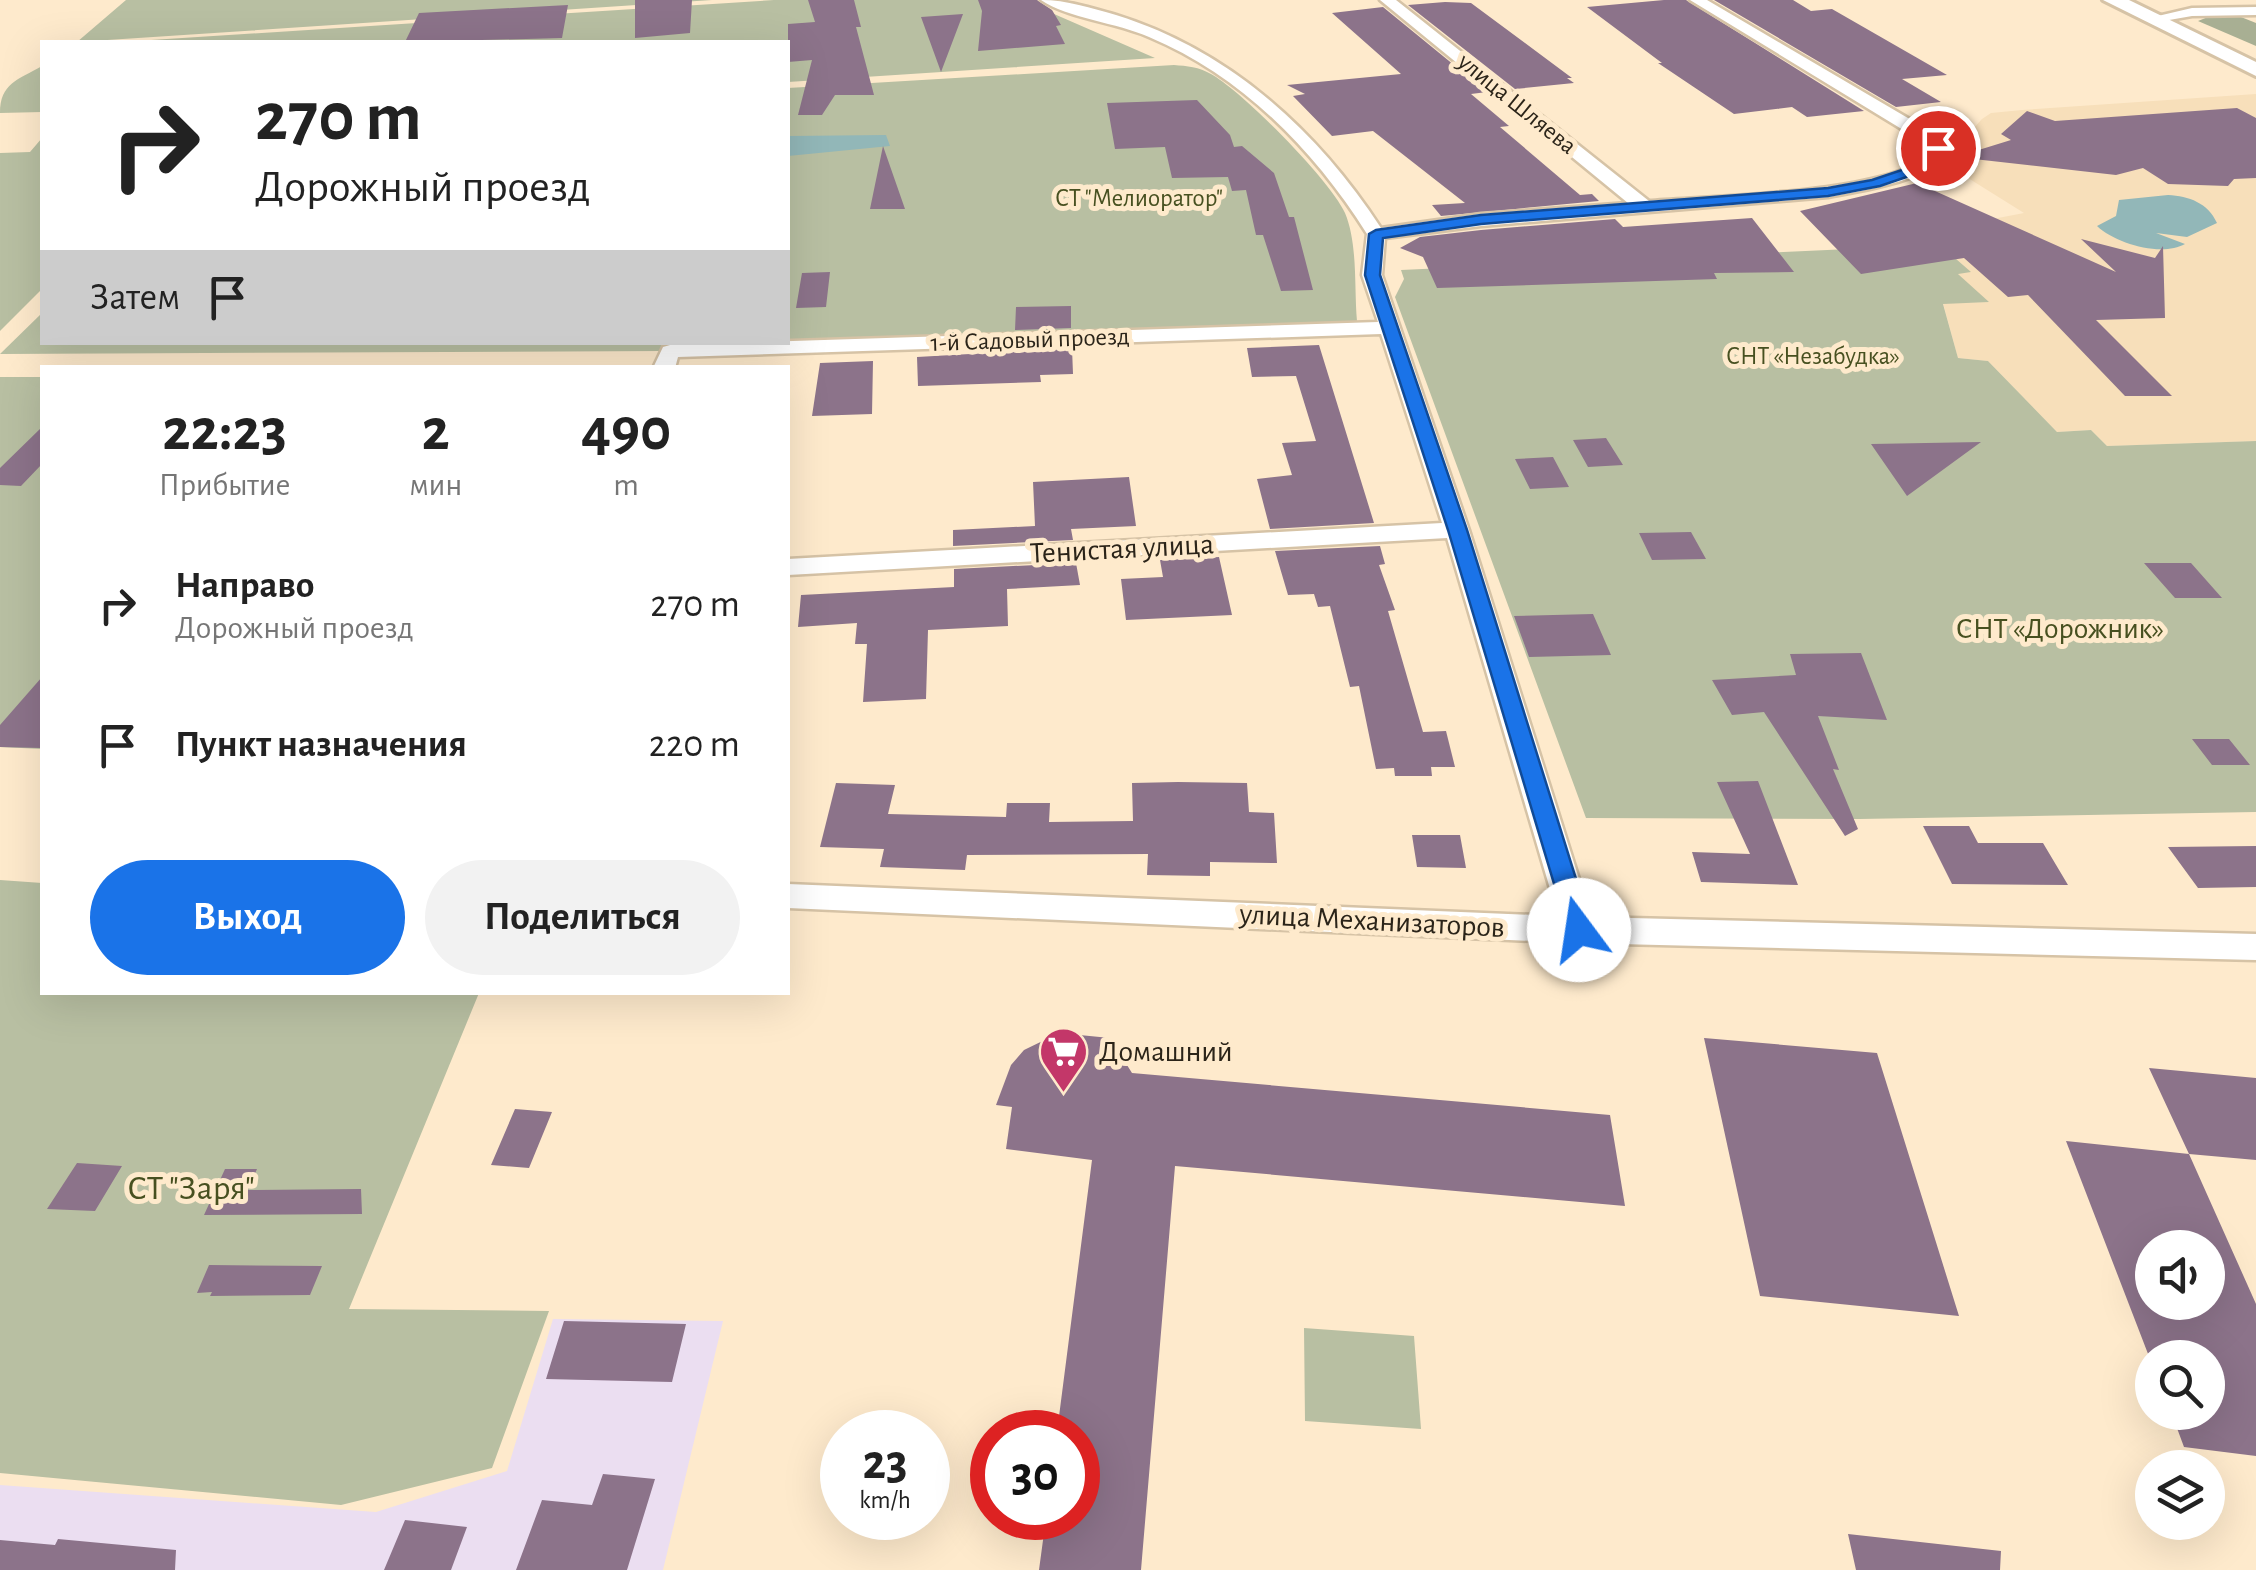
<!DOCTYPE html>
<html lang="ru">
<meta charset="utf-8">
<style>
:root{--surface:#fff;--page:#f2f2f2;--text:#222;--muted:#767676;--accent:#1a73e8}
body{margin:0;font-family:"Alegreya Sans",sans-serif;background:var(--page);color:var(--text);height:100vh;display:flex;flex-direction:column;font-size:38px;white-space:nowrap}
*{box-sizing:border-box;margin:0}
p{font-size:32px;color:var(--muted)}
.icon{flex:none;width:55px;height:55px;fill:none;stroke:currentColor;stroke-width:2;stroke-linecap:round;stroke-linejoin:round}
.map{position:relative;flex:1;overflow:hidden}
.sheet{position:absolute;left:40px;top:365px;width:750px;height:630px;display:flex;flex-direction:column;background:var(--surface);border-radius:0px;box-shadow:0 10px 40px #0002}
.sheet>*{flex:none}
.guide{position:absolute;left:40px;top:40px;width:750px;height:305px;border-radius:0px;box-shadow:0 10px 40px #0002;background:#fff;color:var(--text);overflow:hidden}
.buttons{position:absolute;left:2135px;top:1230px;display:grid;gap:20px}
.buttons a{display:grid;place-items:center;width:90px;height:90px;border-radius:50%;background:var(--surface);box-shadow:0 10px 40px #0002;font-size:50px}
.speed{position:absolute;left:820px;top:1410px;display:flex;gap:20px;font-size:50px;font-weight:700;text-align:center}
.speed>*{display:grid;place-content:center;width:130px;height:130px;border-radius:50%;background:var(--surface);box-shadow:0 10px 40px #0002;line-height:1}
.speed small{font-size:25px;font-weight:400}
.speed .limit{border:15px solid #d22;background:#fff;color:#111}
.pin{position:absolute;display:grid;place-items:center;width:85px;height:85px;color:#fff;margin:-42px;border:5px solid #fff;border-radius:50%;box-shadow:0 2px 10px #0007}
.me{position:absolute;width:110px;margin:-55px;rotate:346deg;stroke-linejoin:round;filter:drop-shadow(0 0 8px #0008)}
.turn{display:flex;align-items:center;gap:35px;height:210px;padding:0 50px;font-size:45px}
.turn .icon{width:130px;height:130px;stroke-width:2.5}
.turn b{display:block;font-size:70px;line-height:85px}
.then{display:flex;align-items:center;height:95px;padding:0 50px;background:#0003;gap:20px;font-size:38px}
.eta{display:flex;justify-content:space-evenly;align-items:center;height:170px;text-align:center}
.eta b{font-size:60px;font-weight:700;line-height:70px}
.action{display:flex;gap:20px;margin-top:auto;padding:20px 50px}
.action a{flex:1;height:115px;border-radius:60px;background:var(--accent);color:#fff;font-size:40px;font-weight:700;line-height:115px;text-align:center}
.action a+a{background:var(--page);color:var(--text)}
ul{padding:0;list-style:none}
li{display:flex;align-items:center;gap:30px;height:140px;padding:0 50px}
li div{flex:1}
li b{display:block;font-size:38px}
li em{font-style:normal}
.map>svg:first-child{display:block}
.built{fill:#f7dfba}
.industrial{fill:#ebdef1}
.green{fill:#b8bfa2}
.forest{fill:#a8af93}
.water{fill:#92b7b8}
.building{fill:#8c738a;fill-rule:evenodd}
.lines{fill:none;stroke-linecap:round;stroke-linejoin:round}
.street-casing{stroke:#d6c3a6;stroke-width:5}
.secondary-casing{stroke:#d6c3a6;stroke-width:6}
.street{fill:#fff;fill-rule:evenodd}
.secondary{fill:#fff;fill-rule:evenodd}
.route{fill:#1a73e8;stroke:#114b97;stroke-width:2.5}
.labels{text-anchor:middle;dominant-baseline:central;stroke-width:10;stroke-linejoin:round;paint-order:stroke}
.far-street-label{font-size:25px;fill:#2b2419;stroke:#feeacc}
.far-park-label{font-size:25px;fill:#475020;stroke:#feeacc}
.street-label{font-size:30px;fill:#2b2419;stroke:#feeacc}
.park-label{font-size:30px;fill:#475020;stroke:#feeacc}
.poi-label{font-size:30px;fill:#2b2419;stroke:#feeacc;text-anchor:start}
.near-park-label{font-size:35px;fill:#475020;stroke:#feeacc}
</style>
<div class="map">
<svg width="2256" height="1570" viewBox="0 0 2256 1570">
<rect width="100%" height="100%" fill="#feeacc"/>
<!-- built -->
<path class="built" d="M2256,94V441L2107,446L2091,430L2057,432L1988,361L1958,358L1943,303L1987,302L1957,273L1970,272L1925,232L2024,213L1952,168L1964,161L1972,130L1982,119L1991,113L2022,110Z"/>
<!-- industrial -->
<path class="industrial" d="M553,1319L723,1321L663,1570H0V1485L376,1512L507,1471Z"/>
<!-- green -->
<path class="green" d="M126,0H712L77,42Z
M774,0H1022L1155,58L788,82V42H120Z
M1174,65C1187,66 1199,67 1211,74C1242,91 1331,181 1345,213C1358,244 1354,288 1357,321L788,340V88Z
M42,66V112L0,113C0,83 18,80 42,66Z
M42,138V289L0,331V153L30,152Z
M1925,232L1971,272L1958,274L1989,302L1943,304L1958,358L1988,361L2057,432L2091,430L2107,446L2256,441V812L1859,819L1586,818L1395,297L1404,279L1401,270L1871,248Z
M42,313V342L662,343L661,351L0,354Z
M0,377H42V749L0,747Z
M0,880L42,883V992L479,993L349,1309L549,1311L492,1468L341,1505L0,1473Z
M1304,1328L1414,1336L1421,1429L1305,1421Z"/>
<!-- forest -->
<path class="forest" d="M2213,15L2241,17L2256,23V46L2198,21Z"/>
<!-- water -->
<path class="water" d="M886,135L890,146L788,156V136Z
M2168,195C2189,196 2208,203 2217,223L2187,237L2156,233L2185,244C2162,257 2116,244 2097,226L2116,216L2119,200Z"/>
<!-- building -->
<path class="building" d="M635,0H692L690,33L635,38Z
M808,0H854L861,27H856L874,95H835L822,115H798L812,60L788,62V24L815,22Z
M978,0H1037L1052,10L1061,25L1056,26L1065,44L978,51L982,11Z
M1664,0H1686L1864,111L1807,117L1792,107L1734,114L1658,63H1662L1587,7Z
M1714,0H1793L1811,11L1832,9L1947,75L1902,79L1941,102L1896,107Z
M1445,2L1471,3L1572,78H1567L1574,83L1515,89L1408,5Z
M568,5L562,38L405,42L419,13Z
M1383,7L1487,92L1471,94L1509,126L1500,127L1580,195L1592,194L1599,201L1441,216L1432,205L1465,203L1373,131L1332,136L1293,96L1305,94L1287,85L1401,74L1332,13Z
M963,14L941,72L921,17Z
M1197,100L1230,135L1234,147L1242,146L1274,173L1289,217H1294L1313,290L1281,291L1263,235H1256L1246,190L1232,191L1228,177L1172,178L1165,147L1115,149L1107,103Z
M2237,108L2256,118V178L2234,179L2228,186L2168,184L2143,168L2116,175L1956,157L2011,140L2001,134L2027,111L2055,121Z
M883,146L905,209H870Z
M1917,183L2116,272L2081,239L2155,258L2163,246L2165,318L2096,320L2172,396H2125L2028,295L2008,297L1964,258L1861,274L1800,211Z
M1752,218L1794,272L1714,273L1717,279L1437,288L1423,257L1400,248L1420,237L1481,230L1615,219L1623,227Z
M830,272L826,307L796,308L802,273Z
M1071,306V328L1015,330L1016,307Z
M1319,345L1374,523L1270,529L1257,479L1292,475L1282,443L1316,441L1296,376L1252,377L1247,348Z
M1072,348L1073,374L1040,375L1041,382L918,386L917,357Z
M873,361L872,414L812,416L820,363Z
M42,427V464L21,486L0,485V468Z
M1606,438L1623,465L1588,467L1573,440Z
M1981,442L1907,496L1871,444Z
M1553,457L1569,487L1530,489L1515,459Z
M1129,477L1136,526L1071,529L1073,540L953,546V530L1035,526L1033,482Z
M1691,532L1706,559L1652,560L1639,533Z
M1380,546L1385,564L1379,565L1395,610L1388,611L1423,732L1446,731L1455,767H1431L1432,776H1395L1394,768L1376,769L1359,686L1350,687L1330,606L1318,607L1314,594L1288,595L1275,551Z
M1219,557L1232,615L1126,620L1121,579L1163,577L1160,560Z
M1076,563L1080,585L1007,589L1008,626L928,630L926,699L863,702L867,644H855L857,623L798,627L801,595L954,587V569Z
M2144,563H2191L2222,598H2175Z
M1593,614L1611,655L1529,657L1514,616Z
M1861,653L1887,720L1818,716L1839,770L1833,769L1858,829L1845,836L1764,712L1732,715L1712,680L1796,675L1790,654Z
M42,677V748L0,747V725Z
M2192,739H2229L2250,765H2212Z
M1758,781L1798,885L1701,882L1692,852L1750,854L1717,782Z
M1178,782L1247,783L1249,812L1274,813L1277,863L1210,862V876L1147,875L1148,854L967,855L965,870L880,867L884,849L820,847L836,783L895,785L888,814L1006,817L1007,803H1050L1049,822L1133,821L1132,783Z
M1923,826H1969L1978,843H2043L2068,885L1952,884Z
M1412,835H1460L1466,868L1417,867Z
M2256,846V887L2198,888L2168,847Z
M1059,1033L1110,1038L1132,1073L1610,1115L1625,1206L1175,1166L1141,1570H1039L1046,1518H1078V1432H1057L1092,1160L1006,1149L1012,1107L996,1105L1011,1065L1024,1050Z
M1704,1038L1877,1053L1959,1316L1760,1296Z
M2149,1068L2256,1078V1160L2189,1154Z
M515,1109L552,1112L529,1168L491,1165Z
M2066,1141L2189,1154L2256,1304V1456L2184,1447L2171,1412H2208V1358L2150,1359ZM2152,1248H2208V1302H2152Z
M77,1163L122,1166L95,1211L47,1209Z
M225,1169H257L248,1190L361,1189L362,1214L204,1215Z
M209,1265L322,1266L310,1295L210,1296L212,1292L197,1293Z
M564,1321L686,1324L672,1382L546,1379Z
M603,1474L655,1479L627,1570H516L542,1500L592,1505Z
M405,1520L467,1527L451,1570H384Z
M1848,1534L2001,1551L2000,1570H1856Z
M58,1539L176,1550L175,1570H0V1540L55,1545Z"/>
<g class="lines">
<defs>
<path id="street" d="M1041,0C1067,0 1091,8 1116,15C1229,50 1317,130 1381,228L1481,214L1628,203L1380,0H1396L1649,201C1708,196 1889,194 1928,155L1929,149L1918,139L1690,0H1707L1930,131L1945,148C1946,179 1854,192 1828,197L1481,226L1385,238L1382,275L1469,530L1591,917L2256,934V960L1579,943L788,908V884L1558,916L1447,538L788,575V559L1442,523L1381,334L678,357L675,368H653L663,347L670,345L1378,322L1362,275L1367,234C1314,150 1242,76 1149,37C1118,23 1067,18 1041,0Z
M2256,7V15L2192,16L2152,23L2145,19L2192,8Z"/>
<path id="secondary" d="M2103,0H2129L2256,62V76Z"/>
</defs>
<!-- street casing -->
<use href="#street" class="street-casing"/>
<!-- secondary casing -->
<use href="#secondary" class="secondary-casing"/>
<!-- street -->
<use href="#street" class="street"/>
<!-- secondary -->
<use href="#secondary" class="secondary"/>
</g>
<!-- route -->
<path class="route" d="M1933,145L1944,148L1933,168L1880,186L1828,196L1481,224L1383,238L1380,275L1467,530L1592,930L1588,937H1570L1448,530L1365,275L1369,234L1376,230L1481,215L1828,188L1872,180L1923,163Z"/>
<!-- icons -->
<defs>
<symbol id="supermarket-pin" viewBox="-11 -11 22 30"><path d="M0 17L-7.5 6A9.5 9.5 0 1 1 7.5 6Z" fill="#c33769" stroke="#feeacc"/><path d="M-6-5.5h2.5l.6 2H6L4.5 2H-2.5L-4.4-4H-6ZM-1.5 3.2a1.3 1.3 0 1 0 .1 0ZM3 3.2a1.3 1.3 0 1 0 .1 0Z" fill="#fff"/></symbol>
</defs>
<g fill-rule="evenodd">
<use href="#supermarket-pin" x="1036" y="1024" width="55" height="75"/>
</g>
<g class="labels">
<!-- far-street labels -->
<g class="far-street-label">
<text transform="translate(1517 104) rotate(39)">улица Шляева</text>
<text transform="translate(1030 340) rotate(-2)">1-й Садовый проезд</text>
</g>
<!-- far-park labels -->
<g class="far-park-label">
<text x="1139" y="198">СТ "Мелиоратор"</text>
<text x="1813" y="356">СНТ «Незабудка»</text>
</g>
<!-- street labels -->
<g class="street-label">
<text transform="translate(1122 549) rotate(-3)">Тенистая улица</text>
<text transform="translate(1372 921) rotate(3)">улица Механизаторов</text>
</g>
<!-- park labels -->
<g class="park-label">
<text x="2060" y="629">СНТ «Дорожник»</text>
</g>
<!-- poi labels -->
<g class="poi-label">
<text x="1099" y="1052">Домашний</text>
</g>
<!-- near-park labels -->
<g class="near-park-label">
<text x="191" y="1188">СТ "Заря"</text>
</g>
</g>
</svg>
<div class="buttons">
<a><svg class="icon" aria-label="sound" viewBox="0 0 24 24"><path d="M4 9h4l5-4v14l-5-4H4zM17 9q2 3 0 6"/></svg></a>
<a><svg class="icon" aria-label="search" viewBox="0 0 24 24"><circle cx="10" cy="10" r="6"/><path d="M15 15l6 6"/></svg></a>
<a><svg class="icon" aria-label="layers" viewBox="0 0 24 24"><path d="M12 4l9 5-9 5-9-5zM3 14l9 5 9-5"/></svg></a>
</div>
<div class="speed"><div>23<small>km/h</small></div><div class="limit">30</div></div>
<div class="pin" style="left:1938px;top:148px;background:#d93025"><svg class="icon" aria-label="arrive" viewBox="0 0 24 24"><path d="M6 21V4h12l-3 4 3 4H6"/></svg></div>
<svg class="me" style="left:1579px;top:930px" viewBox="-20 -20 40 40"><circle r="19" fill="#fff"/><path d="M0-13L10 11 0 6-10 11z" fill="#1a73e8"/></svg>
<div class="guide">
<div class="turn"><svg class="icon" aria-label="right" viewBox="0 0 24 24"><path d="M7 20v-9h11M14 6l5 5-5 5"/></svg><div><b>270 m</b>Дорожный проезд</div></div>
<div class="then">Затем<svg class="icon" aria-label="arrive" viewBox="0 0 24 24"><path d="M6 21V4h12l-3 4 3 4H6"/></svg></div>
</div>
<section class="sheet">
<div class="eta">
<div><b>22:23</b><p>Прибытие</p></div>
<div><b>2</b><p>мин</p></div>
<div><b>490</b><p>m</p></div>
</div>
<ul>
<li><svg class="icon" aria-label="right" viewBox="0 0 24 24"><path d="M7 20v-9h11M14 6l5 5-5 5"/></svg><div><b>Направо</b><p>Дорожный проезд</p></div><em>270 m</em></li>
<li><svg class="icon" aria-label="arrive" viewBox="0 0 24 24"><path d="M6 21V4h12l-3 4 3 4H6"/></svg><div><b>Пункт назначения</b></div><em>220 m</em></li>
</ul>
<div class="action"><a>Выход</a><a>Поделиться</a></div>
</section>
</div>
